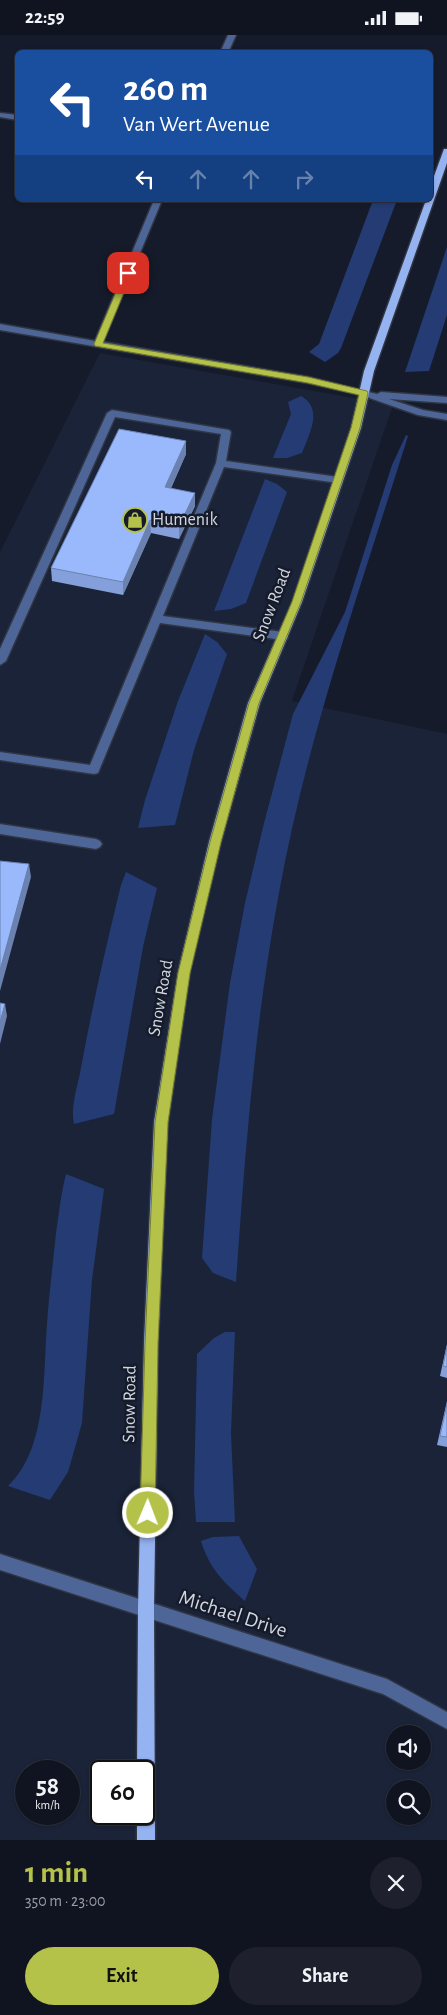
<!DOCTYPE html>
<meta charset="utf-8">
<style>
:root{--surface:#101420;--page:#1e212d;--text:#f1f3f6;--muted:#9c9ea5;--line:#30333e;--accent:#b5c249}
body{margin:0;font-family:"Alegreya Sans",sans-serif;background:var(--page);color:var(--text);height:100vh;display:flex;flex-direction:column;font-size:19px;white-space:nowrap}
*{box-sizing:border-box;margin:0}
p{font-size:16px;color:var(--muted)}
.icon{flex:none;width:28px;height:28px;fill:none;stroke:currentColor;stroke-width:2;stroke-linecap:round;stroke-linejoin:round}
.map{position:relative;height:1805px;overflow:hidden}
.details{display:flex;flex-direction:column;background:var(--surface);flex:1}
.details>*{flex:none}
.guide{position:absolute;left:15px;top:15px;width:418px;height:152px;border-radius:8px;box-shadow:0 1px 4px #0004,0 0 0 1px var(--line);background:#1a4fa0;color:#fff;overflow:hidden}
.tools{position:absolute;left:386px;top:1690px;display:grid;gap:10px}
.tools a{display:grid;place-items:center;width:45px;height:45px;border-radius:50%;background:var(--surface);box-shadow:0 1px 4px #0004,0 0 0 1px var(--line);font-size:25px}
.speed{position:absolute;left:15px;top:1725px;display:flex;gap:10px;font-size:25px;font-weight:700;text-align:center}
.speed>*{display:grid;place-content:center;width:65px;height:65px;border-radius:50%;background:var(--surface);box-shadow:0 1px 4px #0004,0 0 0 1px var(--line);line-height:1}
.speed small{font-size:12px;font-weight:400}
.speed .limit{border:2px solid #111;border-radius:8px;background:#fff;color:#111}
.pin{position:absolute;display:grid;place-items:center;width:42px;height:42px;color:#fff;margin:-21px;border-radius:10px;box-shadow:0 2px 8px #0006}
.me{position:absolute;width:55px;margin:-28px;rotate:1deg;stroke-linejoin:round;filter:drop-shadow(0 0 4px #0008)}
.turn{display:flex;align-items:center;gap:18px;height:105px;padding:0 25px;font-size:22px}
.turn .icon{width:65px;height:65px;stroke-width:2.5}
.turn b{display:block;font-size:35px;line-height:42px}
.lanes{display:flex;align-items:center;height:48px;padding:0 25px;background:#0003;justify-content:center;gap:25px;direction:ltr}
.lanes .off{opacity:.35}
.round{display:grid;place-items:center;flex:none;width:52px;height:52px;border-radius:26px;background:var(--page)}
.head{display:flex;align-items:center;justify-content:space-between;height:85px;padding:0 25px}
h1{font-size:30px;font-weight:600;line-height:38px;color:var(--accent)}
.cta{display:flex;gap:10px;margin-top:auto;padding:10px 25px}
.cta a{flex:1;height:58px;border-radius:30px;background:var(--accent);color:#111;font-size:20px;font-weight:600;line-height:58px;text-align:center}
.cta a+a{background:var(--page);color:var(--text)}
.status{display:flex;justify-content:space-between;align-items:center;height:35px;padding:0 25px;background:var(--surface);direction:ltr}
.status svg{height:14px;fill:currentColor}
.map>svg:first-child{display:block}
.built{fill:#1a2338;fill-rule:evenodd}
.green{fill:#243b73}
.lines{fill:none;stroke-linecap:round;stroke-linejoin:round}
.minor-casing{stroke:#2f3543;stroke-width:3}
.major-casing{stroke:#2f3543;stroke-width:3}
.minor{fill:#4e6597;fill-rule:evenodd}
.major{fill:#95b2f1;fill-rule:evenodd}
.wall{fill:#849fd9}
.shaded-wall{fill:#6b82b0}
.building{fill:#99b9fc;stroke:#6b82b0}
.route{fill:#b5c249;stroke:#767e2f}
.labels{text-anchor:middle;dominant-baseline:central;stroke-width:5;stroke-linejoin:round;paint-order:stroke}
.poi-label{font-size:18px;fill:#d1d6e0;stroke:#151b2a;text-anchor:start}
.street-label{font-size:18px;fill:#d1d6e0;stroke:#151b2a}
.near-street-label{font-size:21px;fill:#d1d6e0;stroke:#151b2a}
</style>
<div class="status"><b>22:59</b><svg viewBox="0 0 49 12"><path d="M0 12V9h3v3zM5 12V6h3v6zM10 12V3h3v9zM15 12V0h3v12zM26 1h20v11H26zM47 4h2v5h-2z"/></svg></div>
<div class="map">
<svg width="447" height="1805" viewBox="0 0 447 1805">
<rect width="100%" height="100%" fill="#151b2a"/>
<!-- built -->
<path class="built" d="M100,318L393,370L292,666L447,699V1805H0V517ZM395,1699H422V1726H395ZM26,1736H69V1779H26ZM101,1736H144V1779H101ZM395,1754H422V1781H395Z"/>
<!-- green -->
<path class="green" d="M373,165H397L341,313L338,318L325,327L309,317L319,309Z
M447,212V280L429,336L405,337Z
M301,361C324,374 309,399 302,418L287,423H273L291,379L288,367Z
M406,400L408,401C361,552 307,702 279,858C255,986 245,1117 236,1247L213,1238L202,1223L212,1084L230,948L245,868L264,788L293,679L345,577L392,430Z
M265,444L277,449L287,457L246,568L231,574L214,576Z
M205,599L217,607L227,619L194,715L175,790L138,793L145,765L178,666Z
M126,837L157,853L143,912L114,1079L74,1089C70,1072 78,1050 81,1033C92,972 106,911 121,850Z
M66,1139L104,1154L92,1245L82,1388L68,1437L50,1465L8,1451C48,1413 43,1340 47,1289C49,1259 53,1229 56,1198C59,1178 61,1158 66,1139Z
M225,1297H235L231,1398L235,1487H196L194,1457L197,1319L214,1303Z
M239,1501L257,1534L245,1566C224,1548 209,1533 201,1506L213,1502Z"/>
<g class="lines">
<defs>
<path id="minor" d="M228,0H236L228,18H220Z
M0,78L18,80V85L0,82Z
M154,165H162L103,307L308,342L377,359L381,357L447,362V368L389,364L423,375L447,379V385L418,380L361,360L308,348L0,295V289L95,306Z
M112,375L229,395L231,397L226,426L338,442L343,445L338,448L224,432L163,581L283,597L287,598L288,601L287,604L283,605L160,588L98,738L94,739L0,725V717L90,730L216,428L221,399L115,382L6,626L0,630V614L107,378Z
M0,789L96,804L100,806L102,809L100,812L96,814L0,799Z
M0,1519L387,1644L447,1677V1694L383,1659L0,1535Z"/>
<path id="major" d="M444,114H447V128L374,336L361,393L302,567L260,668L221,807L190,937L168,1087L158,1308L154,1573L155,1805H137V1779H144V1736H137L138,1573L144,1308L154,1087L178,937L209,807L248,668L292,567L351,393L364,336L426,165H430V152Z"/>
</defs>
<!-- minor casing -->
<use href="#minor" class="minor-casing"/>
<!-- major casing -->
<use href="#major" class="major-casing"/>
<!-- minor -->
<use href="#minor" class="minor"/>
<!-- major -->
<use href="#major" class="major"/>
</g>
<!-- wall -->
<path class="wall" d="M186,406V419L171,453L195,471L179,504L151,498L123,560L52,546L51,533Z
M447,1309V1343L440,1341Z
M447,1366V1412L437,1410Z"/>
<!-- shaded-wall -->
<path class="shaded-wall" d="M186,406V419L166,465L165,452Z
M195,458V471L179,504V491Z
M150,485L151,498L123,560V547Z
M29,829L31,842L0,956V935Z
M5,969L7,981L0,1009V987Z"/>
<!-- building -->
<path class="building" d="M119,394L186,406L165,452L195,458L179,491L150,485L123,547L51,533Z
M0,826L29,829L0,935Z
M0,968L5,969L0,987Z
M447,1311V1332L443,1331Z
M447,1369V1402L440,1401Z"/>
<!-- route -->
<path class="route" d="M128,235L132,238L103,308L308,342L367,356L368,358L360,393L301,567L259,668L221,807L190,938L168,1087L158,1308L155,1478L153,1483L148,1485L142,1483L140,1478L145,1308L155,1087L178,938L210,807L249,668L292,567L351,393L359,360L308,348L95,311L94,309L124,238Z"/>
<!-- icons -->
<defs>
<symbol id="shop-ring" viewBox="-11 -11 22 22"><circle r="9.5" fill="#151b2a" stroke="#b5c249" stroke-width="1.5"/><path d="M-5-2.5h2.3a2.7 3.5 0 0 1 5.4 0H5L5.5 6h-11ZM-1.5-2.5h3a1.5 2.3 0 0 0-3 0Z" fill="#b5c249"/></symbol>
</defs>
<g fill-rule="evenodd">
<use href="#shop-ring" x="121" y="471" width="28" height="28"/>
</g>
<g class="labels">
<!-- poi labels -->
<g class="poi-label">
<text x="152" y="485">Humenik</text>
</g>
<!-- street labels -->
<g class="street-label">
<text transform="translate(272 570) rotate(-69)">Snow Road</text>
<text transform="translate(161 963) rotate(-80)">Snow Road</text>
<text transform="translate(130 1369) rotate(-89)">Snow Road</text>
</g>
<!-- near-street labels -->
<g class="near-street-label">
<text transform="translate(233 1579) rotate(18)">Michael Drive</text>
</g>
</g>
</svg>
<div class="tools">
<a><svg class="icon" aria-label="sound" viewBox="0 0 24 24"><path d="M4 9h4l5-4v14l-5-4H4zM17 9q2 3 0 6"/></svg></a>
<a><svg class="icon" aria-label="search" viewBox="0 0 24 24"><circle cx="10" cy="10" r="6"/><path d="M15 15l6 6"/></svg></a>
</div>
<div class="speed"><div>58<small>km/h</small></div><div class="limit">60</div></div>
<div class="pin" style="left:128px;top:238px;background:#d93025"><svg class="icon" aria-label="arrive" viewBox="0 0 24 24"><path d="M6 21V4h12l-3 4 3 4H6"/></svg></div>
<svg class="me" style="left:148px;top:1478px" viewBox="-20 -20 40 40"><circle r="17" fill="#b5c249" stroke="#fff" stroke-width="3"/><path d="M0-11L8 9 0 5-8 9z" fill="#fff"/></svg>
<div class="guide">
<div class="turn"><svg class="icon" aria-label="left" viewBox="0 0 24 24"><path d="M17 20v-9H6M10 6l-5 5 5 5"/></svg><div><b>260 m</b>Van Wert Avenue</div></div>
<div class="lanes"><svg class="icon" aria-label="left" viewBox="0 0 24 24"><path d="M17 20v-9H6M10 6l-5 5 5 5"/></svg><svg class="icon off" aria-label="ahead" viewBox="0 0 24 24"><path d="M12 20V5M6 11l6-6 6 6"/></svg><svg class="icon off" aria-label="ahead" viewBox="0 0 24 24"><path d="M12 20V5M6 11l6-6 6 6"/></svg><svg class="icon off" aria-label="right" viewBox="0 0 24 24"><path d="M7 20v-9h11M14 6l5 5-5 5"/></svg></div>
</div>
</div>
<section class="details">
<div class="head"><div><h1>1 min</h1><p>350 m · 23:00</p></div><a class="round"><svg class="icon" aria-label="close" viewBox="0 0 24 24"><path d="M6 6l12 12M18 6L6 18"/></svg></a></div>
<div class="cta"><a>Exit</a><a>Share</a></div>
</section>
